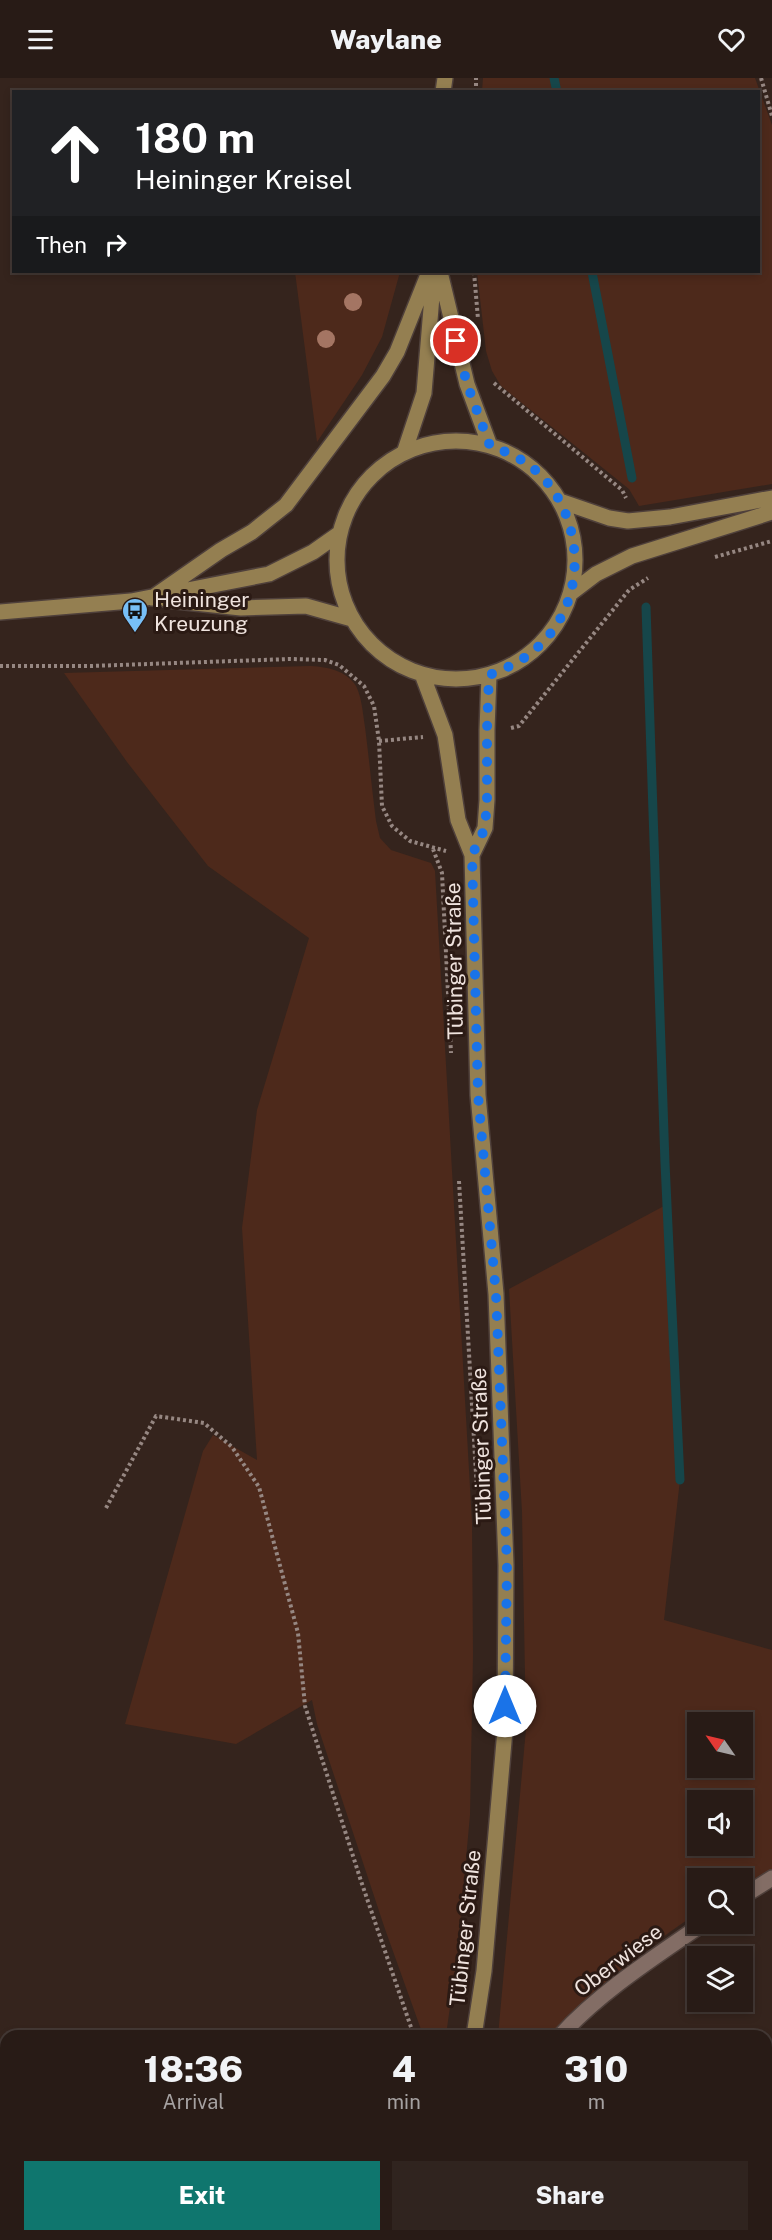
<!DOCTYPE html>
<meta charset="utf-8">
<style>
:root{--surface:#281b16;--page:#30241f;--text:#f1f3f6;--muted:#a5a1a1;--line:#443935;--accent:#0f766e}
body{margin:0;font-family:"Public Sans",sans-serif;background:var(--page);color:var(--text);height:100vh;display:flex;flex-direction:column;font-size:22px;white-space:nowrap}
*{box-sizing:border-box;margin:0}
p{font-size:20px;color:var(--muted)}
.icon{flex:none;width:33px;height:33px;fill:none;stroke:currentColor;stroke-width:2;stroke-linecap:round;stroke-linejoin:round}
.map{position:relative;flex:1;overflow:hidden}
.sheet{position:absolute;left:0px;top:1952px;width:772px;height:212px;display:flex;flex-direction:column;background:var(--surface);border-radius:18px 18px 0 0;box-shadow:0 3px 9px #0003,0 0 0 2px var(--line)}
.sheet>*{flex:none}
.banner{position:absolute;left:12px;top:12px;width:748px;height:183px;border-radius:0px;box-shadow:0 3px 9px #0003,0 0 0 2px var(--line);background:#202124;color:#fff;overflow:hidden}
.needle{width:39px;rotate:304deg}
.tools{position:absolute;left:687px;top:1634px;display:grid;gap:12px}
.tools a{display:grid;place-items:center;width:66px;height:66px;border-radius:0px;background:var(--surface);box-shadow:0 3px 9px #0003,0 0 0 2px var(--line);font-size:30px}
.pin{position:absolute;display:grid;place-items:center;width:51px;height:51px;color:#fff;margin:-26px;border:3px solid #fff;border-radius:50%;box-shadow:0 2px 6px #0007}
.me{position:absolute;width:66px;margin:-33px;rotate:0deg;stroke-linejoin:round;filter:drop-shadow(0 0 4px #0008)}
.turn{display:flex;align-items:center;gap:21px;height:126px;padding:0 24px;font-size:27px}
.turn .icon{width:78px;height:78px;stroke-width:2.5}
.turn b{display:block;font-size:42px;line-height:51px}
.then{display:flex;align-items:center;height:57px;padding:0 24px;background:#0003;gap:12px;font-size:22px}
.eta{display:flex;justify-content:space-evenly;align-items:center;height:102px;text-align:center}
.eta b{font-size:36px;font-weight:800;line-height:42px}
.button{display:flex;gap:12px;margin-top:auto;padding:12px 24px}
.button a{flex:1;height:69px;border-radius:0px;background:var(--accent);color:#fff;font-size:24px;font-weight:800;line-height:69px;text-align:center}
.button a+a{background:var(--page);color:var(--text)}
header{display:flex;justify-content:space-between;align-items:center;height:78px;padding:0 24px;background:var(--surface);font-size:27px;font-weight:800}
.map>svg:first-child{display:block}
.green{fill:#4d291b;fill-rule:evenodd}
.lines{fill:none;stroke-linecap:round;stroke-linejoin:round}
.stream{stroke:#16464a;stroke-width:9}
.lane-casing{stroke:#4f403b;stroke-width:18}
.secondary-casing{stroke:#4f403b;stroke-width:18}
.path{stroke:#968782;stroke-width:4;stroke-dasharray:3 3;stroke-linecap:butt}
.lane{stroke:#836d65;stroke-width:15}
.secondary{stroke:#947f51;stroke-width:15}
.tree{fill:#a47563}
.route{stroke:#1a73e8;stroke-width:10;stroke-dasharray:0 18}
.labels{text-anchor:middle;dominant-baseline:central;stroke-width:6;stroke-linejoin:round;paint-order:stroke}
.poi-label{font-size:21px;fill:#efe3de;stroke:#2b1a14;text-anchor:start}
.street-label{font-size:21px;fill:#efe3de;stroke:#2b1a14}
</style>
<header><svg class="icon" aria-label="menu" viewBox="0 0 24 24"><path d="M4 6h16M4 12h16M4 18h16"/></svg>Waylane<svg class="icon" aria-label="heart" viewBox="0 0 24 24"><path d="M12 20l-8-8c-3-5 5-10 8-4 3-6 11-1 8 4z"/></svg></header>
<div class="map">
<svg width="772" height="2162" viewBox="0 0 772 2162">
<rect width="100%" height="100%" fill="#35241d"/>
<!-- green -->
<path class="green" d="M483,0H755L772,47V406L639,428L629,411L501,308L492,293L486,273L477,194H759V14L482,13Z
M295,194H400L382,259L362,297L317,364Z
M311,588C328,589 347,593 356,608C362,620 363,637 365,649C369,680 372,712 376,743L380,760L391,772L431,785L435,793L472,1445L473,1577L470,1737L457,1880L446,1957H423L385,1851L317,1646L312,1622L236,1666L125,1646L203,1373L213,1357L257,1382L242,1150L257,1032L309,860L208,788L127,684L64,595Z
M664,1128L681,1393L664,1542L772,1572V1793L743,1807L742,1800H698L697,1835L667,1856L604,1905L550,1957L498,1958L526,1651L522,1434L509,1211ZM698,1644H742V1689H698ZM698,1722H742V1767H698Z"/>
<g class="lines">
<!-- stream -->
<path class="stream" d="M554,0L557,14
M592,194L632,400
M646,529L665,1085L680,1402"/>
<defs>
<path id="lane" d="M742,1819L772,1800
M560,1958C601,1913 655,1879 704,1845"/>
<path id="secondary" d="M443,14L445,0
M440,194L467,306L490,368
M337 482a119 119 0 1 1 238 0a119 119 0 1 1-238 0Z
M404,375L424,315L434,194
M560,423L609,440L628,443L670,439L772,420
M571,515L596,496L632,478L772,434
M152,520L221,472L252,454L286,427L383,298L397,274L429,194
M167,522L241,530L306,528L352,541
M0,534L131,523L269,496L313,474L340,455
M422,596L445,657L458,742L472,777L478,1017L496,1216L506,1487L505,1652L484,1893L474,1958
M472,777L485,750L487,722V652L489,597
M436,2162L437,2157"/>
</defs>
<!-- lane casing -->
<use href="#lane" class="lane-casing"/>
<!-- secondary casing -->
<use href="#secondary" class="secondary-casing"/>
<!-- path -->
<path class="path" d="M761,0L772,38
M476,14V0
M474,194L478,241
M494,305L622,412L626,420
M715,479L772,463
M0,588H91L290,581L325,582L339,587L364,608L374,628L379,663L382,728L392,748L410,763L446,773
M511,650L519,648L629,512L648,500
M379,663L423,659
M433,771L442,795L451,975
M459,1103L477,1413
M106,1430L156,1338L204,1345L232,1369L259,1409L298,1555L305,1628L361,1803L414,1958"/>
<!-- lane -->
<use href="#lane" class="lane"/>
<!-- secondary -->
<use href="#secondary" class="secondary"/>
</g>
<!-- trees -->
<g class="tree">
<circle cx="353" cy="224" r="9"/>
<circle cx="326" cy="261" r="9"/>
</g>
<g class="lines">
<!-- route -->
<path class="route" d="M456,263L467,306L490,368C512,375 532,386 547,404C585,451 585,524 540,567C526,581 508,590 489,597L487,652V722L485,750L472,777L478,1017L496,1216L507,1487L505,1628"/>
</g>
<!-- icons -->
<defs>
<symbol id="bus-pin" viewBox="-11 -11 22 30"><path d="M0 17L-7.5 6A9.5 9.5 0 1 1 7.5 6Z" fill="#77bff7" stroke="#2b1a14"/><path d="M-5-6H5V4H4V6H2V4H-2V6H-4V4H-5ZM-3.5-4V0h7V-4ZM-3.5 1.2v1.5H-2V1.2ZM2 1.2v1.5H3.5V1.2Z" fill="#111"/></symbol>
</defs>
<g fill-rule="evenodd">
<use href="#bus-pin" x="120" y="518" width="30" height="40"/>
</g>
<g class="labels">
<!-- poi labels -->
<g class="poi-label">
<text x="154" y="521">Heininger<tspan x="154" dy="24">Kreuzung</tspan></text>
</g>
<!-- street labels -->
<g class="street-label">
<text transform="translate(454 883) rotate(-91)">Tübinger Straße</text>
<text transform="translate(481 1368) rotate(-92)">Tübinger Straße</text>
<text transform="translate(465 1850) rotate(-84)">Tübinger Straße</text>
<text transform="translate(618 1882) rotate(-37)">Oberwiese</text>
</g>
</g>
</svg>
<div class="tools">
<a><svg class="needle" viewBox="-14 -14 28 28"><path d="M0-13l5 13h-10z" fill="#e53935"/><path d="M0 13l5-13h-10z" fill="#a5a1a1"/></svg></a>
<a><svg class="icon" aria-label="sound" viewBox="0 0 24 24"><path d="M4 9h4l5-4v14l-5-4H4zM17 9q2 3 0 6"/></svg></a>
<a><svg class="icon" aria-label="search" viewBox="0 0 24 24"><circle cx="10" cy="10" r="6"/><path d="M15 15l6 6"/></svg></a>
<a><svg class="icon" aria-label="layers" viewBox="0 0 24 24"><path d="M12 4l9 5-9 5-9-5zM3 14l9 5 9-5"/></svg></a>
</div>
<div class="pin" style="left:456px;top:263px;background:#d93025"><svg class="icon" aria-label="arrive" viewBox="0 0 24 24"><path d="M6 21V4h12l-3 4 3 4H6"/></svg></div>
<svg class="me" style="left:505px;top:1628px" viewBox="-20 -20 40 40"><circle r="19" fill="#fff"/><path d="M0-13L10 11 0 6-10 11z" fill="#1a73e8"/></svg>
<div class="banner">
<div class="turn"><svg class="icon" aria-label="ahead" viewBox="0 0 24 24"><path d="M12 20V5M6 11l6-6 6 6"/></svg><div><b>180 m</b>Heininger Kreisel</div></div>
<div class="then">Then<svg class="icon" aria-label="right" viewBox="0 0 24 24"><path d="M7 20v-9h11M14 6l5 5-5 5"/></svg></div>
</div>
<section class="sheet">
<div class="eta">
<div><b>18:36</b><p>Arrival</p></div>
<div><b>4</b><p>min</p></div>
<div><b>310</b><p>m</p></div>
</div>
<div class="button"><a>Exit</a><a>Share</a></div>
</section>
</div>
